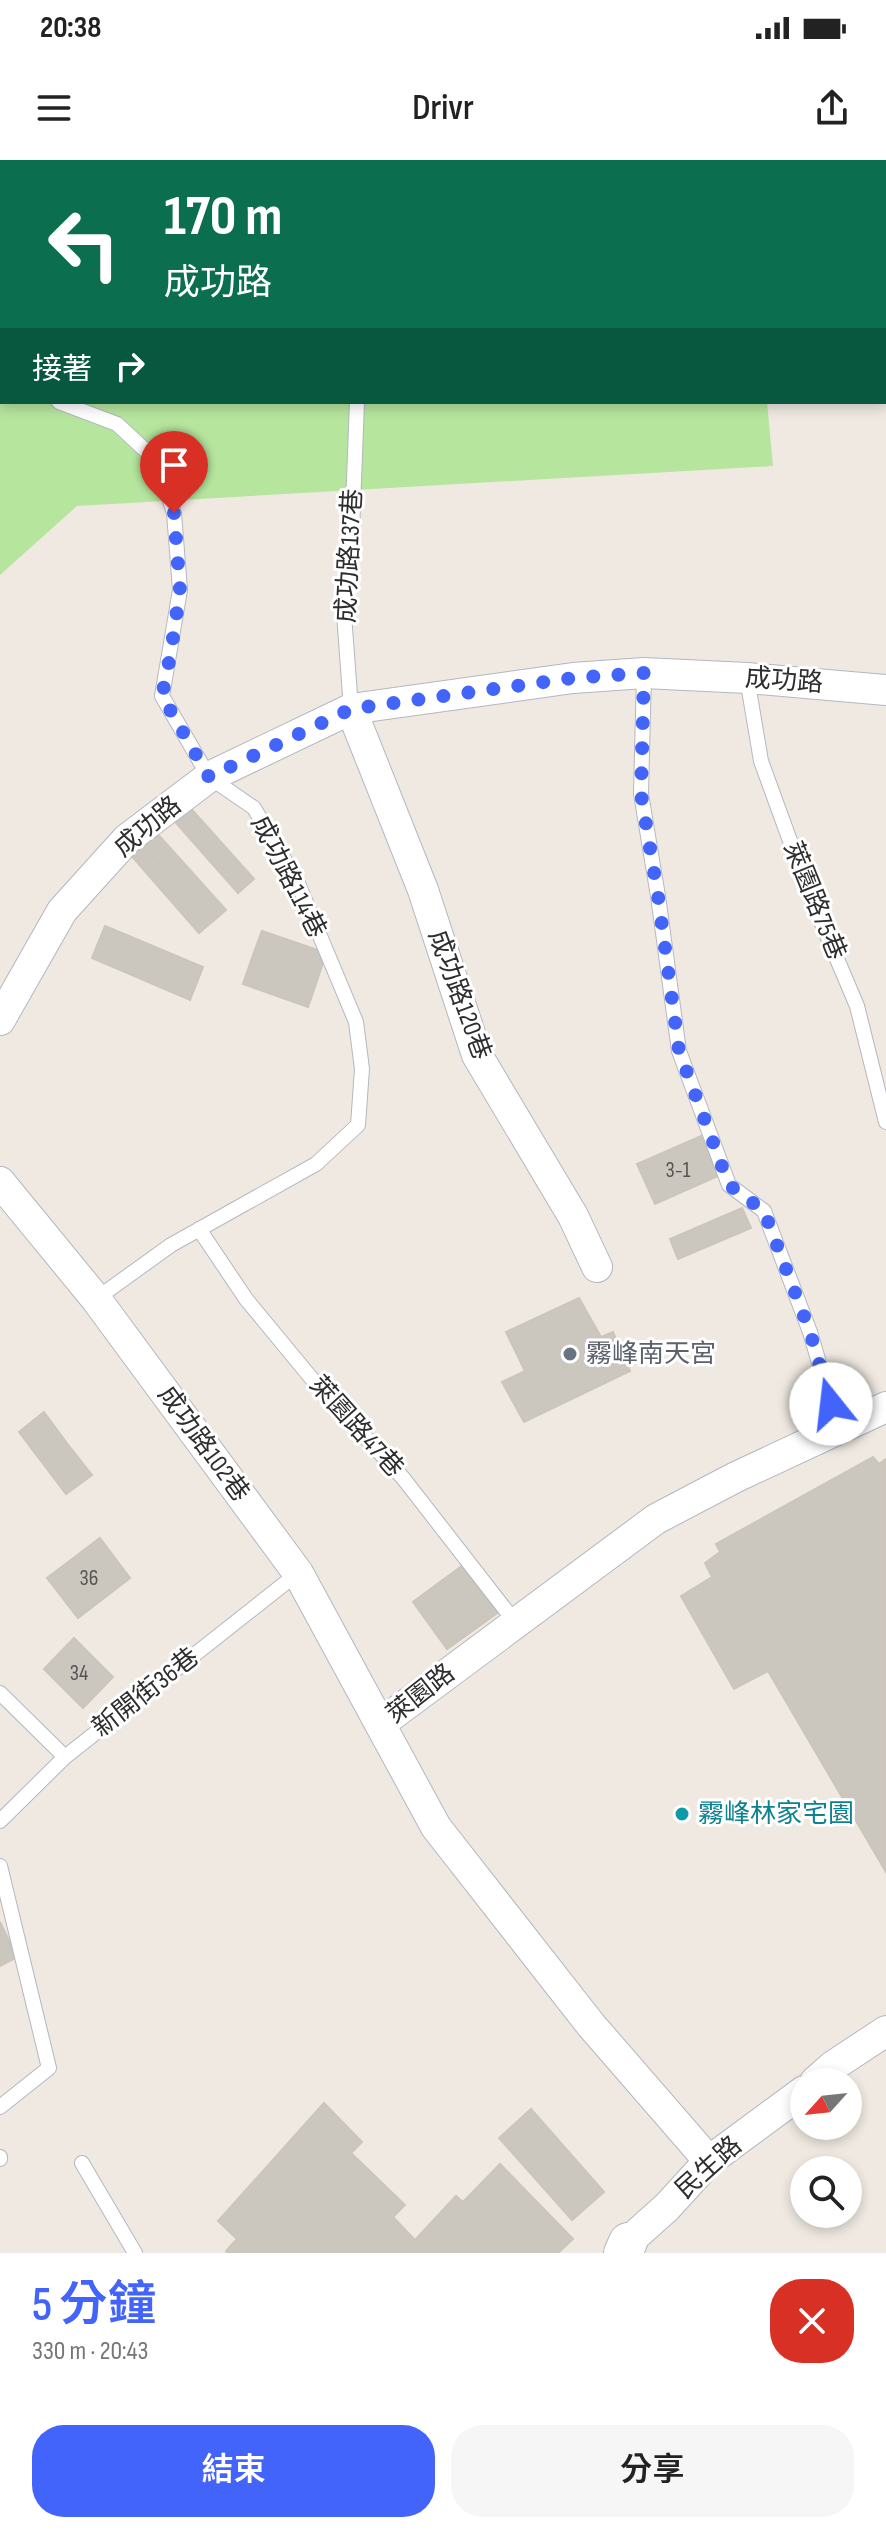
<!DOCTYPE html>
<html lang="zh-TW">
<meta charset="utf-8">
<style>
:root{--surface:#fff;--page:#f6f6f6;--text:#222;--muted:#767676;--accent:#4264fb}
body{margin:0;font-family:"Sofia Sans Condensed","Noto Sans TC",sans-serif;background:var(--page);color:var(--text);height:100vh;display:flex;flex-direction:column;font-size:30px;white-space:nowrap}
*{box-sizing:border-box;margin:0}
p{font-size:26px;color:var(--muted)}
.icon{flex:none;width:44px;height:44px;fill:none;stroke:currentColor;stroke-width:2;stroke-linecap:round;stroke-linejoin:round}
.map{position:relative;height:2093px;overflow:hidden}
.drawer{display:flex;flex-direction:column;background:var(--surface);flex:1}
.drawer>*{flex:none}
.banner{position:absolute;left:0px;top:0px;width:886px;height:244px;box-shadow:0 4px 12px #0003;background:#0b6e4f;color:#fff;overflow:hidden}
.needle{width:52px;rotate:243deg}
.buttons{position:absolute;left:790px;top:1908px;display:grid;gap:16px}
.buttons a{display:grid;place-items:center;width:72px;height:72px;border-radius:50%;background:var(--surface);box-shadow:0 4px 12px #0003;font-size:40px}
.pin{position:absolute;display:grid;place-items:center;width:68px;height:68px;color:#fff;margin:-82px -34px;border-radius:50% 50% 50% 0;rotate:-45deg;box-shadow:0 0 8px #0007}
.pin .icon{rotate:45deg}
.me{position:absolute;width:88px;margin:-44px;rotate:344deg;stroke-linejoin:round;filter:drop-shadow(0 0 6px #0008)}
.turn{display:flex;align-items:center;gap:28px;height:168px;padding:0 32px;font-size:36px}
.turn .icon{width:104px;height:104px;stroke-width:2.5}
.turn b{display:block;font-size:56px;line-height:68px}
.then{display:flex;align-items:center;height:76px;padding:0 32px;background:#0003;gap:16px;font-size:30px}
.round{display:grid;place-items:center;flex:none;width:84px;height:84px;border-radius:32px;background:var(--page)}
.headline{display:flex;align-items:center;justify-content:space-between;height:136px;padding:0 32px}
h1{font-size:48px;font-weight:600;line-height:60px;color:var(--accent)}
.action{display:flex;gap:16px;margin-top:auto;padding:16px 32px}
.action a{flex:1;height:92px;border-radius:32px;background:var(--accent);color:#fff;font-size:32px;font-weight:600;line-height:92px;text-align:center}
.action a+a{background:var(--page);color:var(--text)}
.status{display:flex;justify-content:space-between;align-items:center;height:56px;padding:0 40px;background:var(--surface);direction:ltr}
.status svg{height:22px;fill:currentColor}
header{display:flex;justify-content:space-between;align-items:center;height:104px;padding:0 32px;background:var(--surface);font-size:36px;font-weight:600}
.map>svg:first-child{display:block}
.green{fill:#b6e59e}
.building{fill:#cbc7bf;stroke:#cbc5ba;stroke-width:2}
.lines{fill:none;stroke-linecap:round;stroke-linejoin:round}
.service-casing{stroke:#b4b7c1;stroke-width:16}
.minor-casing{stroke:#b4b7c1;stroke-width:32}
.tertiary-casing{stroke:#b4b7c1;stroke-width:40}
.service{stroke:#fff;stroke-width:14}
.minor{stroke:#fff;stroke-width:30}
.tertiary{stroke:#fff;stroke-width:38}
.route{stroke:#4264fb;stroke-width:14;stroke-dasharray:0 25.2}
.worship-dot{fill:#6b7280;stroke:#fff;stroke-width:3}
.culture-dot{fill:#0f9aa8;stroke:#fff;stroke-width:3}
.labels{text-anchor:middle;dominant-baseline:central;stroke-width:6;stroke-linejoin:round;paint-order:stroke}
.number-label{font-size:22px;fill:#555452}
.street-label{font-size:26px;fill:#2e2e2e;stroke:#fff}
.worship-label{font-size:26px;fill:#5b616d;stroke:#fff;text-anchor:start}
.culture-label{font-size:26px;fill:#0d838f;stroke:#fff;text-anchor:start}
</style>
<div class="status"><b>20:38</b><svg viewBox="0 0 49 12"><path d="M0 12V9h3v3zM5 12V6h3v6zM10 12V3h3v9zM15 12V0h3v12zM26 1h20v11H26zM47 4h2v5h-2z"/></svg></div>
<header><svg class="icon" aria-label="menu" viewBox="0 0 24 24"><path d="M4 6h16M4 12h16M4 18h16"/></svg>Drivr<svg class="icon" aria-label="share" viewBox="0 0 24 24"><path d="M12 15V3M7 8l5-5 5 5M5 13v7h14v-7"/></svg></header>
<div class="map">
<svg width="886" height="2093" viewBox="0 0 886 2093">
<rect width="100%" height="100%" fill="#efe9e1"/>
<!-- green -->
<path class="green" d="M0,0H743V2H2V242H767L773,306L77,346L0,415Z"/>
<!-- building -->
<path class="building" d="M185,642L254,719L238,733L170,656Z
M154,670L226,750L212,762L141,683Z
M141,683L212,762L199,773L129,693Z
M105,766L203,807L190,840L92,798Z
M262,771L326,793L318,818L253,795Z
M253,795L318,818L308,847L243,824Z
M701,976L718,1016L655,1044L637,1004Z
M742,1048L751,1068L678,1099L670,1079Z
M579,1138L601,1177L613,1172L630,1211L524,1262L502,1222L525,1211L506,1172Z
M44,1252L66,1282L41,1301L19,1272Z
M66,1282L92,1315L66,1334L41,1301Z
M873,1297L879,1304L886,1299V1712L768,1511L734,1529L681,1436L712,1417L705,1403L720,1392L716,1384Z
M100,1378L130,1418L78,1458L47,1418Z
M466,1403L500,1451L475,1469L440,1422Z
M440,1422L475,1469L447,1489L413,1442Z
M74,1478L113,1517L83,1548L44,1509Z
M0,1762L17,1797L0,1806Z
M324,1943L362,1982L351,1993L405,2045L393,2057L415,2080L456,2036L463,2042L500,2004L573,2079L558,2093H228L226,2091L237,2079L218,2061Z
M531,1949L604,2032L572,2060L499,1978Z"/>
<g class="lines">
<defs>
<path id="service" d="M0,209L2,212
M59,242L117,264L157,301L174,353L180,430L162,536L209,617L254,648L297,721L356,862L362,909L358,965L316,1004L171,1085L96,1139
M644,513L641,634L658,736L679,891L729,1025L764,1051L810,1172L838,1268
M747,518L761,601L809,733L857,846L886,962
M351,549L344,454L352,372L357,242
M199,1069L246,1139L312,1219L403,1318L515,1462
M0,1533L65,1597
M0,1661L65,1597L298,1413
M0,1706L49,1908L0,1947
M0,1997V1999
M82,2003L135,2093"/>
<path id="minor" d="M351,549L423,730L477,895L573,1056L597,1107
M0,860L62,751L127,679L209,617L351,549L573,518L644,513L747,518L886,530
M0,1022L96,1139L298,1413L380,1564
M815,1922L833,1906L886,1871
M709,2001L591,1865L436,1667L380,1564L656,1359L736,1317L886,1247
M628,2082L667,2047L709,2001L804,1931"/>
<path id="tertiary" d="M623,2093L628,2082"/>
</defs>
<!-- service casing -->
<use href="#service" class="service-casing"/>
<!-- minor casing -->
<use href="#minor" class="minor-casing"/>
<!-- tertiary casing -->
<use href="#tertiary" class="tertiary-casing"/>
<!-- service -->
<use href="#service" class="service"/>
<!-- minor -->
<use href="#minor" class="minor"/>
<!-- tertiary -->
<use href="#tertiary" class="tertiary"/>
</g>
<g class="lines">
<!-- route -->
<path class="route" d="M174,353L180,430L171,492L162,536L209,617L351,549L573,518L644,513L641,634L658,736L679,891L729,1025L764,1051L810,1172L831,1244"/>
</g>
<!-- markers -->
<circle class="worship-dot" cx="570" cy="1194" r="8"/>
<circle class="culture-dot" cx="682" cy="1654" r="8"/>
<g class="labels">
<!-- number labels -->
<g class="number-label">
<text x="678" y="1010">3-1</text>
<text x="89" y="1418">36</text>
<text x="79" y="1513">34</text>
</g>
<!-- street labels -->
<g class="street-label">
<text transform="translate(350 396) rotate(-87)">成功路137巷</text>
<text transform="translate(784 521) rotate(4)">成功路</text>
<text transform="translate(148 667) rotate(-40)">成功路</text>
<text transform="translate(288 717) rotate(63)">成功路114巷</text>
<text transform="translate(814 741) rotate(68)">萊園路75巷</text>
<text transform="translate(459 835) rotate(70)">成功路120巷</text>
<text transform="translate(356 1267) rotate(48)">萊園路47巷</text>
<text transform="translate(203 1284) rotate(54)">成功路102巷</text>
<text transform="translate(146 1533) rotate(-38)">新開街36巷</text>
<text transform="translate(421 1534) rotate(-38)">萊園路</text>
<text transform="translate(709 2008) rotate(-42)">民生路</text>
</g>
<!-- worship labels -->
<g class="worship-label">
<text x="586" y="1194">霧峰南天宮</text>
</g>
<!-- culture labels -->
<g class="culture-label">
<text x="698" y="1654">霧峰林家宅園</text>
</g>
</g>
</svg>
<div class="buttons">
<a><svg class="needle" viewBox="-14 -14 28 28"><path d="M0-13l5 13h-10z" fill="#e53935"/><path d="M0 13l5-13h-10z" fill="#767676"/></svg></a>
<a><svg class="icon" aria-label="search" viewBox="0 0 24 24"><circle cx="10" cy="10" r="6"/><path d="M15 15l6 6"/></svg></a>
</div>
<div class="pin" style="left:174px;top:353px;background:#d93025"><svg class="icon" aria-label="arrive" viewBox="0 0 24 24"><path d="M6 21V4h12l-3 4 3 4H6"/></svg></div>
<svg class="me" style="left:831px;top:1244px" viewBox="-20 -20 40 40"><circle r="19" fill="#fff"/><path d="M0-13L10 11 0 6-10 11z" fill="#4264fb"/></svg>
<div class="banner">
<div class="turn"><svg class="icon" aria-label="left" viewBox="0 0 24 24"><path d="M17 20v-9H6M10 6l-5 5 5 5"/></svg><div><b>170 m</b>成功路</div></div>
<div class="then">接著<svg class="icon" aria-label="right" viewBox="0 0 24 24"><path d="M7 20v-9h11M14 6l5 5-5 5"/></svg></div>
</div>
</div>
<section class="drawer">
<div class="headline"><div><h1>5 分鐘</h1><p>330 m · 20:43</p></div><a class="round" style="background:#d93025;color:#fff"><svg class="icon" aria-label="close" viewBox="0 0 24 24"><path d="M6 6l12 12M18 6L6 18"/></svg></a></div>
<div class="action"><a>結束</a><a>分享</a></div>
</section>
